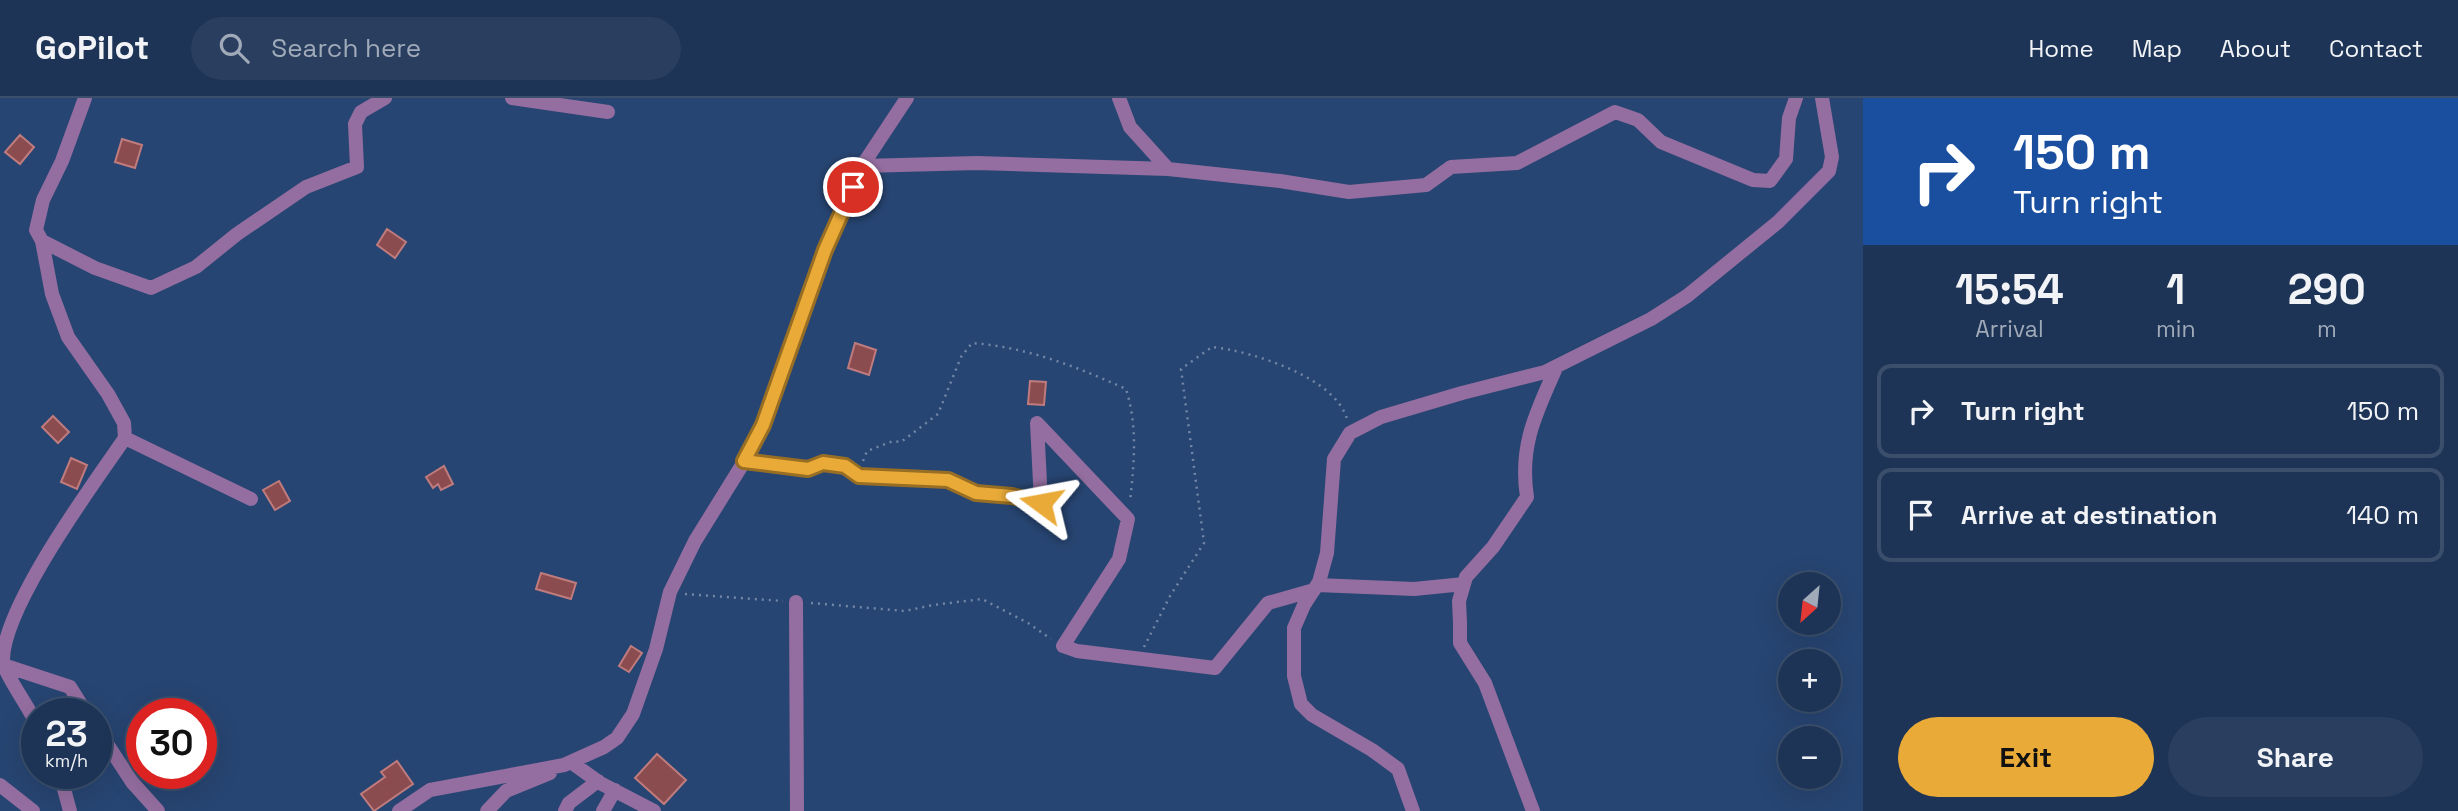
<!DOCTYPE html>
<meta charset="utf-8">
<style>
:root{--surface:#1d3456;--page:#2a3f60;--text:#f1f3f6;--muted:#a0aab9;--line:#3b4f6c;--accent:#e9aa38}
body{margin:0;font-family:"Space Grotesk",sans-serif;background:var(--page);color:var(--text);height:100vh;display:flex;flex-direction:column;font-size:26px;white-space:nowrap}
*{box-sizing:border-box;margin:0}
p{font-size:23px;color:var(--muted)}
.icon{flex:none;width:38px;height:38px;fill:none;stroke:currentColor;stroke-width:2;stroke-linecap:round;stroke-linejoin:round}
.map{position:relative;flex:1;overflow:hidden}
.details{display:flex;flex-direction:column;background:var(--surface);width:595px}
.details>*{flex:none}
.banner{background:#1a4fa0;color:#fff;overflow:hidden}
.needle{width:46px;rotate:207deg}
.controls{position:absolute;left:1778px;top:474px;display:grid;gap:14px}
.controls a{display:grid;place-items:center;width:63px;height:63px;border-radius:50%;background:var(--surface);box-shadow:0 7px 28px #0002,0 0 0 2px var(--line);font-size:35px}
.speed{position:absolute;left:21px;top:600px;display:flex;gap:14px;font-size:35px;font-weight:700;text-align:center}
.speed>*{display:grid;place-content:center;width:91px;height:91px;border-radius:50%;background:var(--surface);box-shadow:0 7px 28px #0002,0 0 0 2px var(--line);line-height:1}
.speed small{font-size:18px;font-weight:400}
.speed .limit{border:10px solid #d22;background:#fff;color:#111}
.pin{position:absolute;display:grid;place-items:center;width:60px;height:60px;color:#fff;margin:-30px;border:4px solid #fff;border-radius:50%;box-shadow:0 2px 7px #0007}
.me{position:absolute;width:77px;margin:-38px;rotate:283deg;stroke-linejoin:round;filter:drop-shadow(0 0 5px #0008)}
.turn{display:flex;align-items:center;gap:24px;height:147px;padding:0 35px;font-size:32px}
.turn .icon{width:91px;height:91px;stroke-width:2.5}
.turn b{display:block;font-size:49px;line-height:60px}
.eta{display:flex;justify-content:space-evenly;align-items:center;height:119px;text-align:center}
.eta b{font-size:42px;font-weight:600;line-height:49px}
.cta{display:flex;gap:14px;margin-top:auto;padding:14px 35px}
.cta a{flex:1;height:80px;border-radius:42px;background:var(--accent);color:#111;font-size:28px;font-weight:600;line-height:80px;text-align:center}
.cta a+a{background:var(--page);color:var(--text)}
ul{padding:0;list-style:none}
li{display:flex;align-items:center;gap:21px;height:94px;margin:0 14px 10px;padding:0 21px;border:4px solid var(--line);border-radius:14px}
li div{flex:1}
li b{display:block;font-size:26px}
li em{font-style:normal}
header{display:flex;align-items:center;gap:42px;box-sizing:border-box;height:98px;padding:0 35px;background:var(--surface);border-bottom:2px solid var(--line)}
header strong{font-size:33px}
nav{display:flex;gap:38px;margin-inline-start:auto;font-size:24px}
.search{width:490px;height:63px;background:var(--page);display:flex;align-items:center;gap:18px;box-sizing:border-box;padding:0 24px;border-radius:38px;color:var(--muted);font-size:26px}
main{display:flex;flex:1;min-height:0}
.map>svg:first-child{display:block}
.building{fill:#8a4c4e;stroke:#bf7b7d;stroke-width:2}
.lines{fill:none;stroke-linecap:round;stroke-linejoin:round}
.path{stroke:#7287a7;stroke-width:2.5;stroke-dasharray:2 5;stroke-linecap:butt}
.minor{stroke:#946ea0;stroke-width:14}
.route-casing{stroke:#976e24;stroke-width:18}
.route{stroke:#e9aa38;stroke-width:12}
</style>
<header>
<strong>GoPilot</strong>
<div class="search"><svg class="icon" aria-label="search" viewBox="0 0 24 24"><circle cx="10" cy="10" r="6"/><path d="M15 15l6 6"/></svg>Search here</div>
<nav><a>Home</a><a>Map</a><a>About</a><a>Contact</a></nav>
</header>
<main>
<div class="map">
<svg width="1863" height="713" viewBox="0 0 1863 713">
<rect width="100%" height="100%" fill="#274572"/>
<!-- building -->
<path class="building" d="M20,37L34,49L20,66L5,54Z
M122,41L142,47L135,70L115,64Z
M387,131L406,144L395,160L377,147Z
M855,245L876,252L869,277L848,270Z
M1030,283L1046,284L1044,307L1028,306Z
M53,318L69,334L58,345L42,329Z
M71,360L87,367L77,391L61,384Z
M444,368L453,386L441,392L438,386L433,390L426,379Z
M279,383L290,403L275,412L263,392Z
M541,475L576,485L571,501L536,491Z
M631,548L642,555L629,574L619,568Z
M657,656L686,682L664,706L635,680Z
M397,663L413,686L374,713L361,696L385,679L381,674Z"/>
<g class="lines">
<!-- path -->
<path class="path" d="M863,363L867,353L893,343L901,344L938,316L961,259L972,245C1026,249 1078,269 1126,291C1138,329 1134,365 1130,404
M685,496L783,503
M811,505L905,513L933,507L982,501L1028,525L1051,541
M1144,549L1170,498L1204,445L1181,271L1212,249C1251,253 1335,279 1347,321"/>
<!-- minor -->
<path class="minor" d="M512,0L608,14
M862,68L977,65L1168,71L1130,29L1119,0
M1168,71L1280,83L1349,94L1426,87L1451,69L1517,65L1615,14L1638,22L1661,44L1753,82L1770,83L1786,61L1789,20L1796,0
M42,143L95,170L151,190L196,169L237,136L306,89L357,69L355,26L361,14L385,0
M125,340L251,401
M744,364L808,371L823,365L845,368L859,378L948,382L976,395L1012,398L1041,405L1037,325L1128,421L1119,461L1063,548L1077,553L1215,570L1268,505L1314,492
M1317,487L1414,491L1464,486
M796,504L797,713
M3,567L70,589L87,616
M37,627C30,611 6,578 3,565C0,512 94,385 125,340L124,325L108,296L68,239L52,196L42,143L36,132L43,102L62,63L85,0
M96,629L132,684L158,713
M571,664L600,685L654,713
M60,676L70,713
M0,687L33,713
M399,713L430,692L564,667L604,649L617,640L633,616L656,551L670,494L695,443L747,359L763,327L825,151L862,68L907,0
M487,713L506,693L550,675
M565,713L569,705L598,683
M603,713L615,692
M1413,713L1398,671L1372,652L1312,617L1301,606L1294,578V530L1304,507L1319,484L1327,455L1334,361L1350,335L1381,319L1462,295L1545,274L1651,221L1687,198L1778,124L1829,73L1832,59L1822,0
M1533,713L1485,585L1460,545V525L1459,503L1466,479L1493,449L1527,399C1519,348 1536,315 1556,270"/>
</g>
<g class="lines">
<defs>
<path id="route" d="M853,89L825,152L763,327L744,363L808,371L823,365L845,368L859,378L948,382L976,395L1012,398L1041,405"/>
</defs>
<!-- route casing -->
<use href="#route" class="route-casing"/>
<!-- route -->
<use href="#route" class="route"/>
</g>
</svg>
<div class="controls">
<a><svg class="needle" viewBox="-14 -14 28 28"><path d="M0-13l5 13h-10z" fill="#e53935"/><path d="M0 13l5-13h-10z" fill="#a0aab9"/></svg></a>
<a>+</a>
<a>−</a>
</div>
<div class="speed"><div>23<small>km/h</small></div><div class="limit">30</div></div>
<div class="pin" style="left:853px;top:89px;background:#d93025"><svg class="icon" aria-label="arrive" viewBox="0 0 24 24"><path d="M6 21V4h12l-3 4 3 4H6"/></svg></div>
<svg class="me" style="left:1041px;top:405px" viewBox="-20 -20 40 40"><path d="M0-17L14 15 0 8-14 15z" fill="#e9aa38" stroke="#fff" stroke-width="4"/></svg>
</div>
<section class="details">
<div class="banner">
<div class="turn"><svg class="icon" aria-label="right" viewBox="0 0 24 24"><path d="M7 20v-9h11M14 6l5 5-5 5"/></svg><div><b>150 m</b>Turn right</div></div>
</div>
<div class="eta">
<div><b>15:54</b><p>Arrival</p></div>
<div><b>1</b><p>min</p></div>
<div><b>290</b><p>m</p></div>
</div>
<ul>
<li><svg class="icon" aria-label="right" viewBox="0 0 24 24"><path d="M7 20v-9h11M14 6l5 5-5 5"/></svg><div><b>Turn right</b></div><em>150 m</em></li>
<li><svg class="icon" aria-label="arrive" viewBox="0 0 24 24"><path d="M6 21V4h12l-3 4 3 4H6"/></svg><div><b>Arrive at destination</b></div><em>140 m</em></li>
</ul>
<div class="cta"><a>Exit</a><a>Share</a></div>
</section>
</main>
